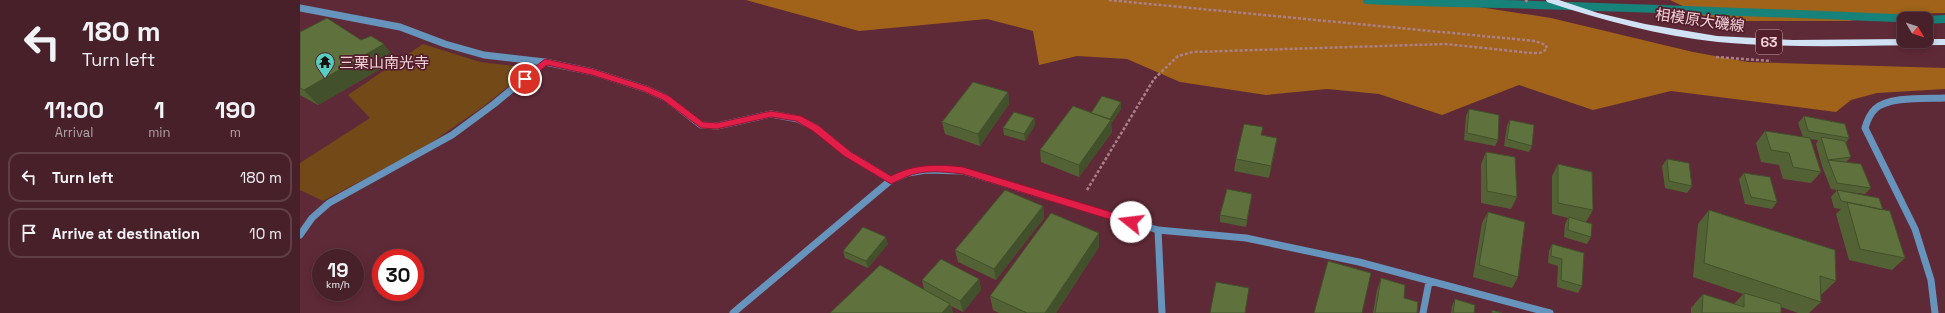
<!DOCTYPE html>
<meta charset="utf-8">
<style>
:root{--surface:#472029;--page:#4e2831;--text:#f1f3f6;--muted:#b0a3a8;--line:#5f3e46}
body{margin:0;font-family:"Space Grotesk","Noto Sans JP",sans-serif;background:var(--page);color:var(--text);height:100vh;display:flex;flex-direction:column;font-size:15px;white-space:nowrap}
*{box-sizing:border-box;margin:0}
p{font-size:13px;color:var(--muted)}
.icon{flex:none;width:22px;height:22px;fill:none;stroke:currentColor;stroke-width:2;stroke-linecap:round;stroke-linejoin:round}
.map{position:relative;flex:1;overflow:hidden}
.panel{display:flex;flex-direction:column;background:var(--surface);width:300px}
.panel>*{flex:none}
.banner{background:#472029;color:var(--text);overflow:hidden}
.needle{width:26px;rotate:129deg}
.fabs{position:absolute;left:1597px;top:12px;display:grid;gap:8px}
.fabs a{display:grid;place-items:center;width:36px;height:36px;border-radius:8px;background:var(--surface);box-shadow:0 2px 10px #0003,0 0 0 1px var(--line);font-size:20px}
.speed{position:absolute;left:12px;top:249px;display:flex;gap:8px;font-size:20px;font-weight:700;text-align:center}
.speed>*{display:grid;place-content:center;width:52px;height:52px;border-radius:50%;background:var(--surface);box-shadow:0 2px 10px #0003,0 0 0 1px var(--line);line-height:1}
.speed small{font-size:10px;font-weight:400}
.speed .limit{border:6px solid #d22;background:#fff;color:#111}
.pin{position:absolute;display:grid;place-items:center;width:34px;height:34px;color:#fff;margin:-17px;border:2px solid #fff;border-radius:50%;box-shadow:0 1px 4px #0007}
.me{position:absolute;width:44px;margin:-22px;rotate:286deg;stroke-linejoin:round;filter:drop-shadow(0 0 3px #0008)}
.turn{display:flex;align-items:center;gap:14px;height:84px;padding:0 16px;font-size:18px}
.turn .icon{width:52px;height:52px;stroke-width:2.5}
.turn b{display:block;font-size:28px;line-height:34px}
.eta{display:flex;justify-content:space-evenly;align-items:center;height:68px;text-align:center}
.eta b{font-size:24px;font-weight:700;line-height:28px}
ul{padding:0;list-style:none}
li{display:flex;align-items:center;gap:12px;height:50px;margin:0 8px 6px;padding:0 8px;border:2px solid var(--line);border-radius:12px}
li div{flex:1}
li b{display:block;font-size:15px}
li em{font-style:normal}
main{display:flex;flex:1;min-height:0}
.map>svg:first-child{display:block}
.green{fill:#734918}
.forest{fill:#a06319}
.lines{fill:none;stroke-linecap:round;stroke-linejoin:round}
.stream{stroke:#168279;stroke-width:8}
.path{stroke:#ab8089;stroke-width:2.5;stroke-dasharray:3 2;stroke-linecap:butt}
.minor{stroke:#6694bc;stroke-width:7}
.major{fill:#d0e2f3;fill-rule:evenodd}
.wall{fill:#526235}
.shaded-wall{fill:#42502b}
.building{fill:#5f723e;stroke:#42502b}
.route{fill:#e11d48;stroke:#92132f}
.labels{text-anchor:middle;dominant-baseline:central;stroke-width:3.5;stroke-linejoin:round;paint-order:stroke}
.shield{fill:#531f2d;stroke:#c49ca5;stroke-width:1}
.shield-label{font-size:14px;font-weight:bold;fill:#f4d2d8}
.street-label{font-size:15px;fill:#f4d2d8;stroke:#531f2d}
.poi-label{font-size:15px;fill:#f4d2d8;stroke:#531f2d;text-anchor:start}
</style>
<main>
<section class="panel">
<div class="banner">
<div class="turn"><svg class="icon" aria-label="left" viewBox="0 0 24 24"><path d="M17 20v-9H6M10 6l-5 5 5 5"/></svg><div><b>180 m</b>Turn left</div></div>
</div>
<div class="eta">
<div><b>11:00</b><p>Arrival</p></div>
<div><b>1</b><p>min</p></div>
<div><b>190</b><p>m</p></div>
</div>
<ul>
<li><svg class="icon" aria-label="left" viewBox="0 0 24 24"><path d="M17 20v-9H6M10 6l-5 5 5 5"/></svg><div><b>Turn left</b></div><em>180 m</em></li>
<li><svg class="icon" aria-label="arrive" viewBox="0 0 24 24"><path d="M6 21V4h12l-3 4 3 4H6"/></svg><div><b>Arrive at destination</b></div><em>10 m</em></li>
</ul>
</section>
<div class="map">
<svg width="1645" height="313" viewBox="0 0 1645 313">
<rect width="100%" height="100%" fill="#5f2a37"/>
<!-- green -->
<path class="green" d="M123,44L180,62L231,68L184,106L125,147L23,201L0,190V163L70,118L48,95Z"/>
<!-- forest -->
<path class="forest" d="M446,0H1134L1251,18L1393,52L1448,62L1645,68V89L1577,93L1551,100L1536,112L1371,91L1293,110L1219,85L1142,115L1079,94L1027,89L966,95L880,82L827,59L777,56L739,65L733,31L687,19L559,31Z
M1370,0H1645V13L1606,14L1548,21H1428L1408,18Z"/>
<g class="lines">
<!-- stream -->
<path class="stream" d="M1067,0C1123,3 1180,3 1236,5C1362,9 1488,13 1614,19
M1626,20L1645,19"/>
<!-- path -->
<path class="path" d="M1225,0L1228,2
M1416,57L1471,61
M787,190L854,79L878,56L893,52L1145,44L1232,53H1240L1247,49L1246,45L1235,41L808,0"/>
<!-- minor -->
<path class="minor" d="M0,8L100,27L145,44L184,55L245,62L293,72L346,89L366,98L401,125L417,126L471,114L498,119L516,128L548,154L591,180L608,173L626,170L663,171L858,230L946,238L1059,262L1250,313
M858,230L862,313
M0,235L12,218L29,203L152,135L194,104L245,62
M433,313L591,180
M1123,313L1129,282
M1635,313L1631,280L1615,229L1565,128C1567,121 1570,114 1575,109C1589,96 1627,99 1645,98"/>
<!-- major -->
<path class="major" d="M1246,0H1259L1298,13L1345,24L1417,36L1493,40L1604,39V41H1626V39H1645V45C1569,45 1493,49 1418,42C1360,36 1302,20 1247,2Z"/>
</g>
<!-- wall -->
<path class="wall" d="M0,32L61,40L96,60L18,105L0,95Z
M708,92L709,104L680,146L645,134L642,122Z
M821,109L811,124L812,132L779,177L741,162L740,150L791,113Z
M1169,109L1198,140L1195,146L1164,140L1166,116Z
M1504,116L1549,138L1546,143L1551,157L1546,162L1571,188L1565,194L1541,191L1583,210L1605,258L1592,270L1549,260L1536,214L1541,209L1534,208L1531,197L1537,190L1531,189L1522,166L1516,144L1518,140L1510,139L1521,172L1511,183L1483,179L1479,165L1461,162L1456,143L1465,131L1503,137L1498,123Z
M734,118L735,125L725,141L704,135L703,128Z
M1210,120L1232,146L1229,152L1204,146L1207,126Z
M962,135L975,150L969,178L934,171L936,159Z
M1186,152L1217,197L1211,209L1181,203V164Z
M1367,159L1392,186L1387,193L1365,188L1362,166Z
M1258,164L1293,210L1286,222L1291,237L1287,244L1264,237L1265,224L1268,218L1252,214V176Z
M1444,173L1477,202L1472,209L1445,204L1439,179Z
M952,194L946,227L920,222V215Z
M743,206L744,218L696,280L658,262L655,250Z
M1409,210L1536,281L1521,295V302L1509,313H1498L1481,307V313H1391V308L1403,294L1434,304L1443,294L1393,277L1398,224Z
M1188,212L1218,277L1212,288L1173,277L1182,223Z
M588,244L568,268L545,258L543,251Z
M1252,244L1282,286L1278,293L1257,287L1258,266L1248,263L1249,251Z
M799,247L756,313H699L693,310L690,296Z
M1081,278L1104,298L1117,313H1073L1077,290Z
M679,279L681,290L663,312L651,306L653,313H530L624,289L622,280Z
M1155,299L1174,313H1151L1152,306Z"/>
<!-- shaded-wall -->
<path class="shaded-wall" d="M84,44L96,60L18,105L4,90Z
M708,92L709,104L680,146L678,134Z
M821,102V109L811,124L812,132L779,177V165Z
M734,118L735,125L725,141L724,134Z
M977,138L975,150L969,178L971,166Z
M743,206L744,218L696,280L694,269Z
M799,233V247L756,313H745Z
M586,237L588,244L568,268L566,261Z
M679,279L681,290L663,312L660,301Z
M650,304L653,313H642Z"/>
<!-- building -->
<path class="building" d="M27,18L61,40L71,36L84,44L4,90L0,88V32Z
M673,82L708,92L678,134L642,122Z
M802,96L821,102L810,119L791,113Z
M773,106L811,120L779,165L740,150Z
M1169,109L1199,115L1198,140L1167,133Z
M714,112L734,118L724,134L703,128Z
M1504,116L1545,124L1549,138L1508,131Z
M1210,120L1234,125L1232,146L1207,139Z
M944,124L963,127L961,135L977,138L971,166L936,159Z
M1465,131L1510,138L1521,172L1493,167L1489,153L1471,150Z
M1521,137L1545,141L1551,157L1528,160L1561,164L1571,188L1537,183L1528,160Z
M1186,152L1215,157L1217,197L1187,191Z
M1367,159L1389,163L1392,186L1369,181Z
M1258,164L1292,172L1293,210L1258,203Z
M1444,173L1470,177L1477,202L1451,197Z
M927,189L952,194L947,220L920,215Z
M705,190L743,206L694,269L655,250Z
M1537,190L1579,198L1583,210L1541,201Z
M1547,202L1590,211L1605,258L1560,249Z
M1409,210L1535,250L1536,281L1520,276L1521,302L1404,263Z
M1188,212L1225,222L1218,277L1179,265Z
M751,213L799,233L745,313H727L690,296Z
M1269,217L1292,224L1291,237L1268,230Z
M563,227L586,237L566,261L543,251Z
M1252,244L1284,253L1282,286L1261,280L1262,259L1251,256Z
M641,259L679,279L660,301L622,280Z
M1028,261L1071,273L1062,313H1014Z
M580,265L650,304L642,313H530Z
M1081,278L1105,285L1104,298L1118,302L1117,313H1075Z
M916,282L949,288L945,313H910Z
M1444,293L1481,304V313H1402L1403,294L1444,307Z
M1155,299L1175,305L1174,313H1153Z
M1192,310L1202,313H1192Z"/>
<!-- route -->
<path class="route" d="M245,59L293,69L349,87L369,96L403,122L417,123L471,111L501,116L519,126L551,152L591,176C613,164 638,164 663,167L831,218L836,222L831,226L663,174C645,172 623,169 606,177C601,179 596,182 591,184L544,156L513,131L496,121L471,117L417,129L401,128L363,100L343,91L292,75L247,65L228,81H222V77Z"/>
<!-- icons -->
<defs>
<symbol id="temple-pin" viewBox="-11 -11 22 30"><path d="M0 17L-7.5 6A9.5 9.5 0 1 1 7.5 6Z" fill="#57cec1" stroke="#531f2d"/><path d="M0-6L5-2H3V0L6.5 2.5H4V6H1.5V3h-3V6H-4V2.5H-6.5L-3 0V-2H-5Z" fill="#111"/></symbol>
</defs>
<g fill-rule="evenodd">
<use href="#temple-pin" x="14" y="51" width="22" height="30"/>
</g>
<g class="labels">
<!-- shield labels -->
<rect class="shield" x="1456" y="30" width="26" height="24" rx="3"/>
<g class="shield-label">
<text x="1469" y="42">63</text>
</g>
<!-- street labels -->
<g class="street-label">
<text transform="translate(1400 20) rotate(8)">相模原大磯線</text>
</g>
<!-- poi labels -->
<g class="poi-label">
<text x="39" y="62">三栗山南光寺</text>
</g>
</g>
</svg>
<div class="fabs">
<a><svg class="needle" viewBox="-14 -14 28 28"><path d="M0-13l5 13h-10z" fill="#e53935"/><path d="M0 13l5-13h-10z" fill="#b0a3a8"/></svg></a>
</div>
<div class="speed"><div>19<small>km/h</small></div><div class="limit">30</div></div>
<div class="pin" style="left:225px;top:79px;background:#d93025"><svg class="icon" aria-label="arrive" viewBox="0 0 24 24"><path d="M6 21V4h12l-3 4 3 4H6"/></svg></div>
<svg class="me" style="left:831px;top:222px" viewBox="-20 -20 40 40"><circle r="19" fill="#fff"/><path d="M0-13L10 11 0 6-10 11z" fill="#e11d48"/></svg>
</div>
</main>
